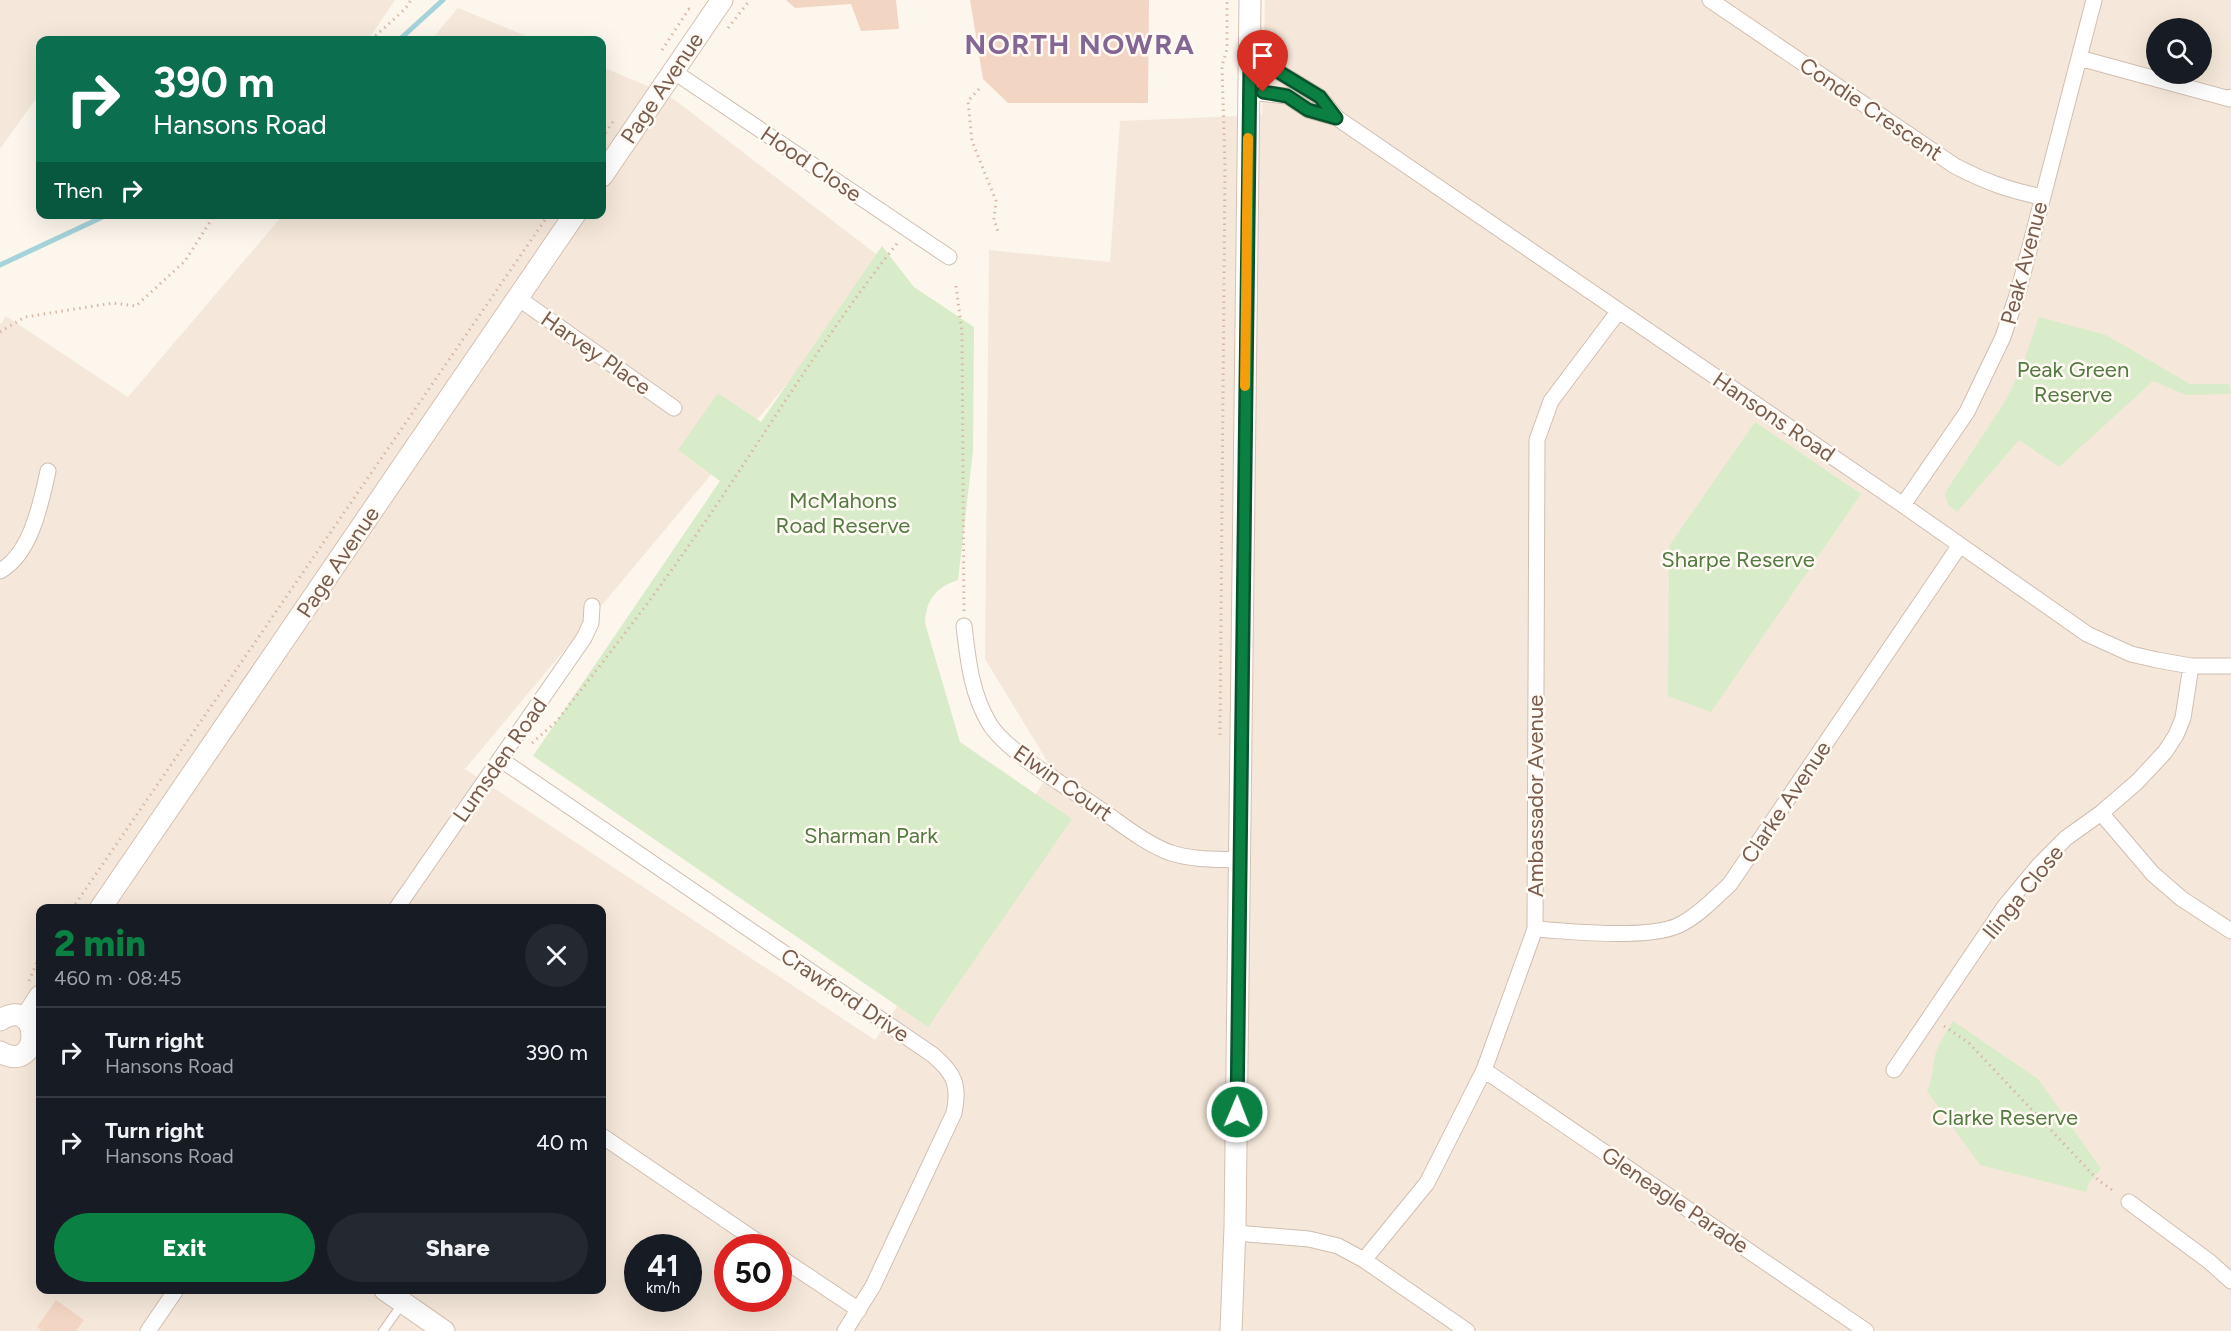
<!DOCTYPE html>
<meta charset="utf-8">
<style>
:root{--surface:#171b24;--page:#242831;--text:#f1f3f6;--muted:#9ea1a6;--line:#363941;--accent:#0b8043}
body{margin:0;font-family:Figtree,sans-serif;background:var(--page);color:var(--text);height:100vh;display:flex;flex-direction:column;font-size:22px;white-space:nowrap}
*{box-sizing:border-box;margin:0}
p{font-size:20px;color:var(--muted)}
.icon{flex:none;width:33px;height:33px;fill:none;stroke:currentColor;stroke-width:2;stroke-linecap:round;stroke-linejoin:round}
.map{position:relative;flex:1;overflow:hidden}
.drawer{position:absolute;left:36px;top:904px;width:570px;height:390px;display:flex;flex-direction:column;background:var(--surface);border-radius:12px;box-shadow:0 6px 24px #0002}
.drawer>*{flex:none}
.guide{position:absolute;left:36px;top:36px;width:570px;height:183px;border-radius:12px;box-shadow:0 6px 24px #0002;background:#0b6e4f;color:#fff;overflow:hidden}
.buttons{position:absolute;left:2146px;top:18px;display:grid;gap:12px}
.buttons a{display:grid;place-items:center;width:66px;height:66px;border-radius:50%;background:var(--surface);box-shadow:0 6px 24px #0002;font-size:30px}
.speed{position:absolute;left:624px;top:1234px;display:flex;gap:12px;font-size:30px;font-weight:700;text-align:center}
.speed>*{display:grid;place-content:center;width:78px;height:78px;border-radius:50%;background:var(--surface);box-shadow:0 6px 24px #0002;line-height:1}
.speed small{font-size:15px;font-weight:400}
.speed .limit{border:9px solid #d22;background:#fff;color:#111}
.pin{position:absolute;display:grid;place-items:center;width:51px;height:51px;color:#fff;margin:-62px -26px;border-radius:50% 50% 50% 0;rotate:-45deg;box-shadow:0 0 6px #0007}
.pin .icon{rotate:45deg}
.me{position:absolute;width:66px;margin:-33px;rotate:1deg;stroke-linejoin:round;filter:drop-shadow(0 0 4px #0008)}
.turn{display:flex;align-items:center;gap:21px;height:126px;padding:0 18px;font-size:27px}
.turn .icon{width:78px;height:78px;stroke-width:2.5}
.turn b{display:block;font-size:42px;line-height:51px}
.then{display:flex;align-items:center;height:57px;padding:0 18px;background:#0003;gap:12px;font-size:22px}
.round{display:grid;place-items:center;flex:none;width:63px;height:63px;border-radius:32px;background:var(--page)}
.summary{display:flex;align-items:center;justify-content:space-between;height:102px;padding:0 18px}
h1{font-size:36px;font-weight:800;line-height:45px;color:var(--accent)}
.button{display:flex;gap:12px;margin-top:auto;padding:12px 18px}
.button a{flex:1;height:69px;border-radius:36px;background:var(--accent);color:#fff;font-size:24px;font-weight:800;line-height:69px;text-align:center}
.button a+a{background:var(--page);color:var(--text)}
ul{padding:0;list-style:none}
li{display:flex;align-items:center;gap:18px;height:90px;padding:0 18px;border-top:2px solid var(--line)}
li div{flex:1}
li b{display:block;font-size:22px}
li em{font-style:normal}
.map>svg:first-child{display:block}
.residential{fill:#f5e8da;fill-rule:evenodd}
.green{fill:#d8ecc9}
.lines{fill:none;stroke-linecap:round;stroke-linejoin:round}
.stream{stroke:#a5d3da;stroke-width:5}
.building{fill:#f3d5c3}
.lane-casing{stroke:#d1beb0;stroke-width:10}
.street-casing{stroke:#d1beb0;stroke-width:17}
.secondary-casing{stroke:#d6c0b0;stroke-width:23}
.path{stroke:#d9b8a5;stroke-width:3;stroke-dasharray:1.5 4.5;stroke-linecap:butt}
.lane{stroke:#fff;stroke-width:8}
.street{stroke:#fff;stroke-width:15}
.secondary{stroke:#fff;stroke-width:21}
.route-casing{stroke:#07532c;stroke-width:15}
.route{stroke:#0b8043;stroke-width:10}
.slow{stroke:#f59e0b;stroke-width:10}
.labels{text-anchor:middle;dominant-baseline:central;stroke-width:5;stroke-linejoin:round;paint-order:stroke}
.street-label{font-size:22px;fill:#7a5c4d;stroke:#fffaf3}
.park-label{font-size:22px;fill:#537a41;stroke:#fffaf3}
.district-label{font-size:28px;font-weight:bold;letter-spacing:1.5px;fill:#846695;stroke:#fffaf3}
</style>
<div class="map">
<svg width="2231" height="1331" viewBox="0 0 2231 1331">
<rect width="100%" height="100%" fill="#fdf6ec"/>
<!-- residential -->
<path class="residential" d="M0,0H395L368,40H40V93L0,149Z
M1265,0H2231V1331H0V325L6,316L128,397L283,215L602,214V67L667,94L888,263L465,769L875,1040L1052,769L985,659L989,250L1110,262L1120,121L1262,115ZM2157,28H2202V74H2157ZM40,909H602V1290H40ZM638,1248H688V1299H638ZM728,1248H778V1299H728Z
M458,8L536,40H431Z"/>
<!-- green -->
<path class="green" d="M882,246L914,287L974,327L973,451L958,580C936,587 926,600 925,623L960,742L1072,819L928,1027L533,756L720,481L678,450L718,393L761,422Z
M2039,317L2106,335L2190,384H2229L2231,394L2186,395L2153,381L2059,467L2019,440L1957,512L1948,505L1945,493L2006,400L2023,364Z
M1755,422L1861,494L1711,712L1668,696L1669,546Z
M1953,1021L2038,1079L2101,1169L2089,1183L2086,1192L1980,1165L1927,1091C1933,1078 1932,1065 1936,1052C1940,1041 1947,1031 1953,1021Z"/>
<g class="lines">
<!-- stream -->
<path class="stream" d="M399,40L443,0
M0,265L109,214"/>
</g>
<!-- building -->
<path class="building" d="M786,0H896L899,29L861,31L851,4L795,8Z
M970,0H1149L1148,103H1008L983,79Z
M56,1300L84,1320L76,1331H42L37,1327Z"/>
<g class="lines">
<defs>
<path id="lane" d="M383,1331L402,1304"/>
<path id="street" d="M1710,0L1955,166C1986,182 2008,190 2042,197
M2079,58L2230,99L2231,97
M1250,62L1264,63L1320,97L1337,118
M673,71L949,257
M1249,92L1287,96L1308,110L1337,118L1903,505L2087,634L2131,654L2157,660L2191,666H2231
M518,298L674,408
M1903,505L1967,412L2003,337L2019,289L2094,0
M0,571C31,554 41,503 48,471
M964,626C968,659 971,693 989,723C1006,752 1071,789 1101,810C1123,825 1146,844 1171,853C1193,860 1217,859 1239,860
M500,759L933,1055C954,1073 960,1085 954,1113L873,1286L845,1331
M2101,813L2153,874L2182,899L2231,931
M396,909L584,638L591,623L592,606
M1535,929C1571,931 1654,941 1683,923C1701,913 1715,898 1730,884L1960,545
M1484,1070L1866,1331
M1894,1070L2005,906L2040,864L2066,838L2101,813L2137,782L2165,752L2176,735L2183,718L2191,666
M602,1136L767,1248
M2129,1202L2210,1262L2231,1281
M1235,1233L1309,1239L1338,1246L1364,1260L1467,1331
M778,1256L859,1310
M1364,1260L1427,1183L1484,1070L1535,929L1537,440L1551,401L1618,312
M148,1331L176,1290"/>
<path id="secondary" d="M602,176L722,0
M100,909L575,214
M25,1019L40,996
M0,1020C42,994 43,1076 0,1052
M385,1290L444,1331
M1231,1331L1235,1227L1250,0"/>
</defs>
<!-- lane casing -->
<use href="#lane" class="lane-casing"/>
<!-- street casing -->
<use href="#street" class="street-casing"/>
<!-- secondary casing -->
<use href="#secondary" class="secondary-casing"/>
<!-- path -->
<path class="path" d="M728,28L750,0
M371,40L405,9L411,0
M662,50L689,9L693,12
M979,89L968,101L972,141L996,201L994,219L999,235
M602,138L614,120
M956,286L962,332L964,612
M0,332L25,317L113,303L136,306L185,261L215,214
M1220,735L1225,166L1222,66L1227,49V0
M532,743L557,721C600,665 645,609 685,551C757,448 821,339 899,241
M72,909L549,214
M29,981L40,955
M1944,1026L1969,1043L2098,1180L2115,1192"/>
<!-- lane -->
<use href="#lane" class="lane"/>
<!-- street -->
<use href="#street" class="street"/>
<!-- secondary -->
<use href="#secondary" class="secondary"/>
</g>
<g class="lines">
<defs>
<path id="route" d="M1237,1112L1250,62L1264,63L1320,97L1336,118L1308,110L1287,96L1263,92"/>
</defs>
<!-- route casing -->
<use href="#route" class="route-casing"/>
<!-- route -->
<use href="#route" class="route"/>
<!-- slow -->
<path class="slow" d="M1245,386L1248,138"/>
</g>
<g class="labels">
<!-- street labels -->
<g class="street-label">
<text transform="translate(662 88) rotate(-56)">Page Avenue</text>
<text transform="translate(1871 109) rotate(34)">Condie Crescent</text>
<text transform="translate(811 164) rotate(34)">Hood Close</text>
<text transform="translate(2024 263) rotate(-75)">Peak Avenue</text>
<text transform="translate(596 353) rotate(35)">Harvey Place</text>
<text transform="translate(1774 417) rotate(34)">Hansons Road</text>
<text transform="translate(338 562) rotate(-56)">Page Avenue</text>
<text transform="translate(500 760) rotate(-55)">Lumsden Road</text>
<text transform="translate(1063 783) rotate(35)">Elwin Court</text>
<text transform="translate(1535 796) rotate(-90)">Ambassador Avenue</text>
<text transform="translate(1786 802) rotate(-56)">Clarke Avenue</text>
<text transform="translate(2023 892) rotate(-51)">Ilinga Close</text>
<text transform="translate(845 995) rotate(34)">Crawford Drive</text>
<text transform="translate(1675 1200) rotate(34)">Gleneagle Parade</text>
</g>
<!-- park labels -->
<g class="park-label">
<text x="2073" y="369">Peak Green<tspan x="2073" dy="25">Reserve</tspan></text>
<text x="843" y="500">McMahons<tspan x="843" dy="25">Road Reserve</tspan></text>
<text x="1738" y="559">Sharpe Reserve</text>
<text x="871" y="835">Sharman Park</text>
<text x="2005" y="1117">Clarke Reserve</text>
</g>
<!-- district labels -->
<g class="district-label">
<text x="1080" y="44">NORTH NOWRA</text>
</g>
</g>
</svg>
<div class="buttons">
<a><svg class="icon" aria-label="search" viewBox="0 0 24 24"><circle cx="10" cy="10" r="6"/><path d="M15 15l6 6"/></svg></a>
</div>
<div class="speed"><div>41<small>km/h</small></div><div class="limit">50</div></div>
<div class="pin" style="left:1263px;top:92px;background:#d93025"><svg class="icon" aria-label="arrive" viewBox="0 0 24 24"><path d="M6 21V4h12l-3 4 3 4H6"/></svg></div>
<svg class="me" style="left:1237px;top:1112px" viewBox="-20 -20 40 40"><circle r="17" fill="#0b8043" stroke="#fff" stroke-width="3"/><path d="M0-11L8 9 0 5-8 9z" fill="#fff"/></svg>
<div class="guide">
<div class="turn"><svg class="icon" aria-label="right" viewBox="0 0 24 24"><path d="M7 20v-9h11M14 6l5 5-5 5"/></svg><div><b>390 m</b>Hansons Road</div></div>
<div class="then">Then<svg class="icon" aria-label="right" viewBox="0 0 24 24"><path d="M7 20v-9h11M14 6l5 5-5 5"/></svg></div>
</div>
<section class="drawer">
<div class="summary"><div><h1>2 min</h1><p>460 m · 08:45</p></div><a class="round"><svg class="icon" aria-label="close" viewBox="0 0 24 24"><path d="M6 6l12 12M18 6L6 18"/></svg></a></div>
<ul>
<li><svg class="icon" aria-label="right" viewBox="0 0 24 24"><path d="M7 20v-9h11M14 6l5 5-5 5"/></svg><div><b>Turn right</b><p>Hansons Road</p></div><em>390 m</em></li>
<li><svg class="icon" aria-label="right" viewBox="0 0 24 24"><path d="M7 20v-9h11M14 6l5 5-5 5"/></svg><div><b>Turn right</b><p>Hansons Road</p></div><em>40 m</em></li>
</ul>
<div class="button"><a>Exit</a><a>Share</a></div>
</section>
</div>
